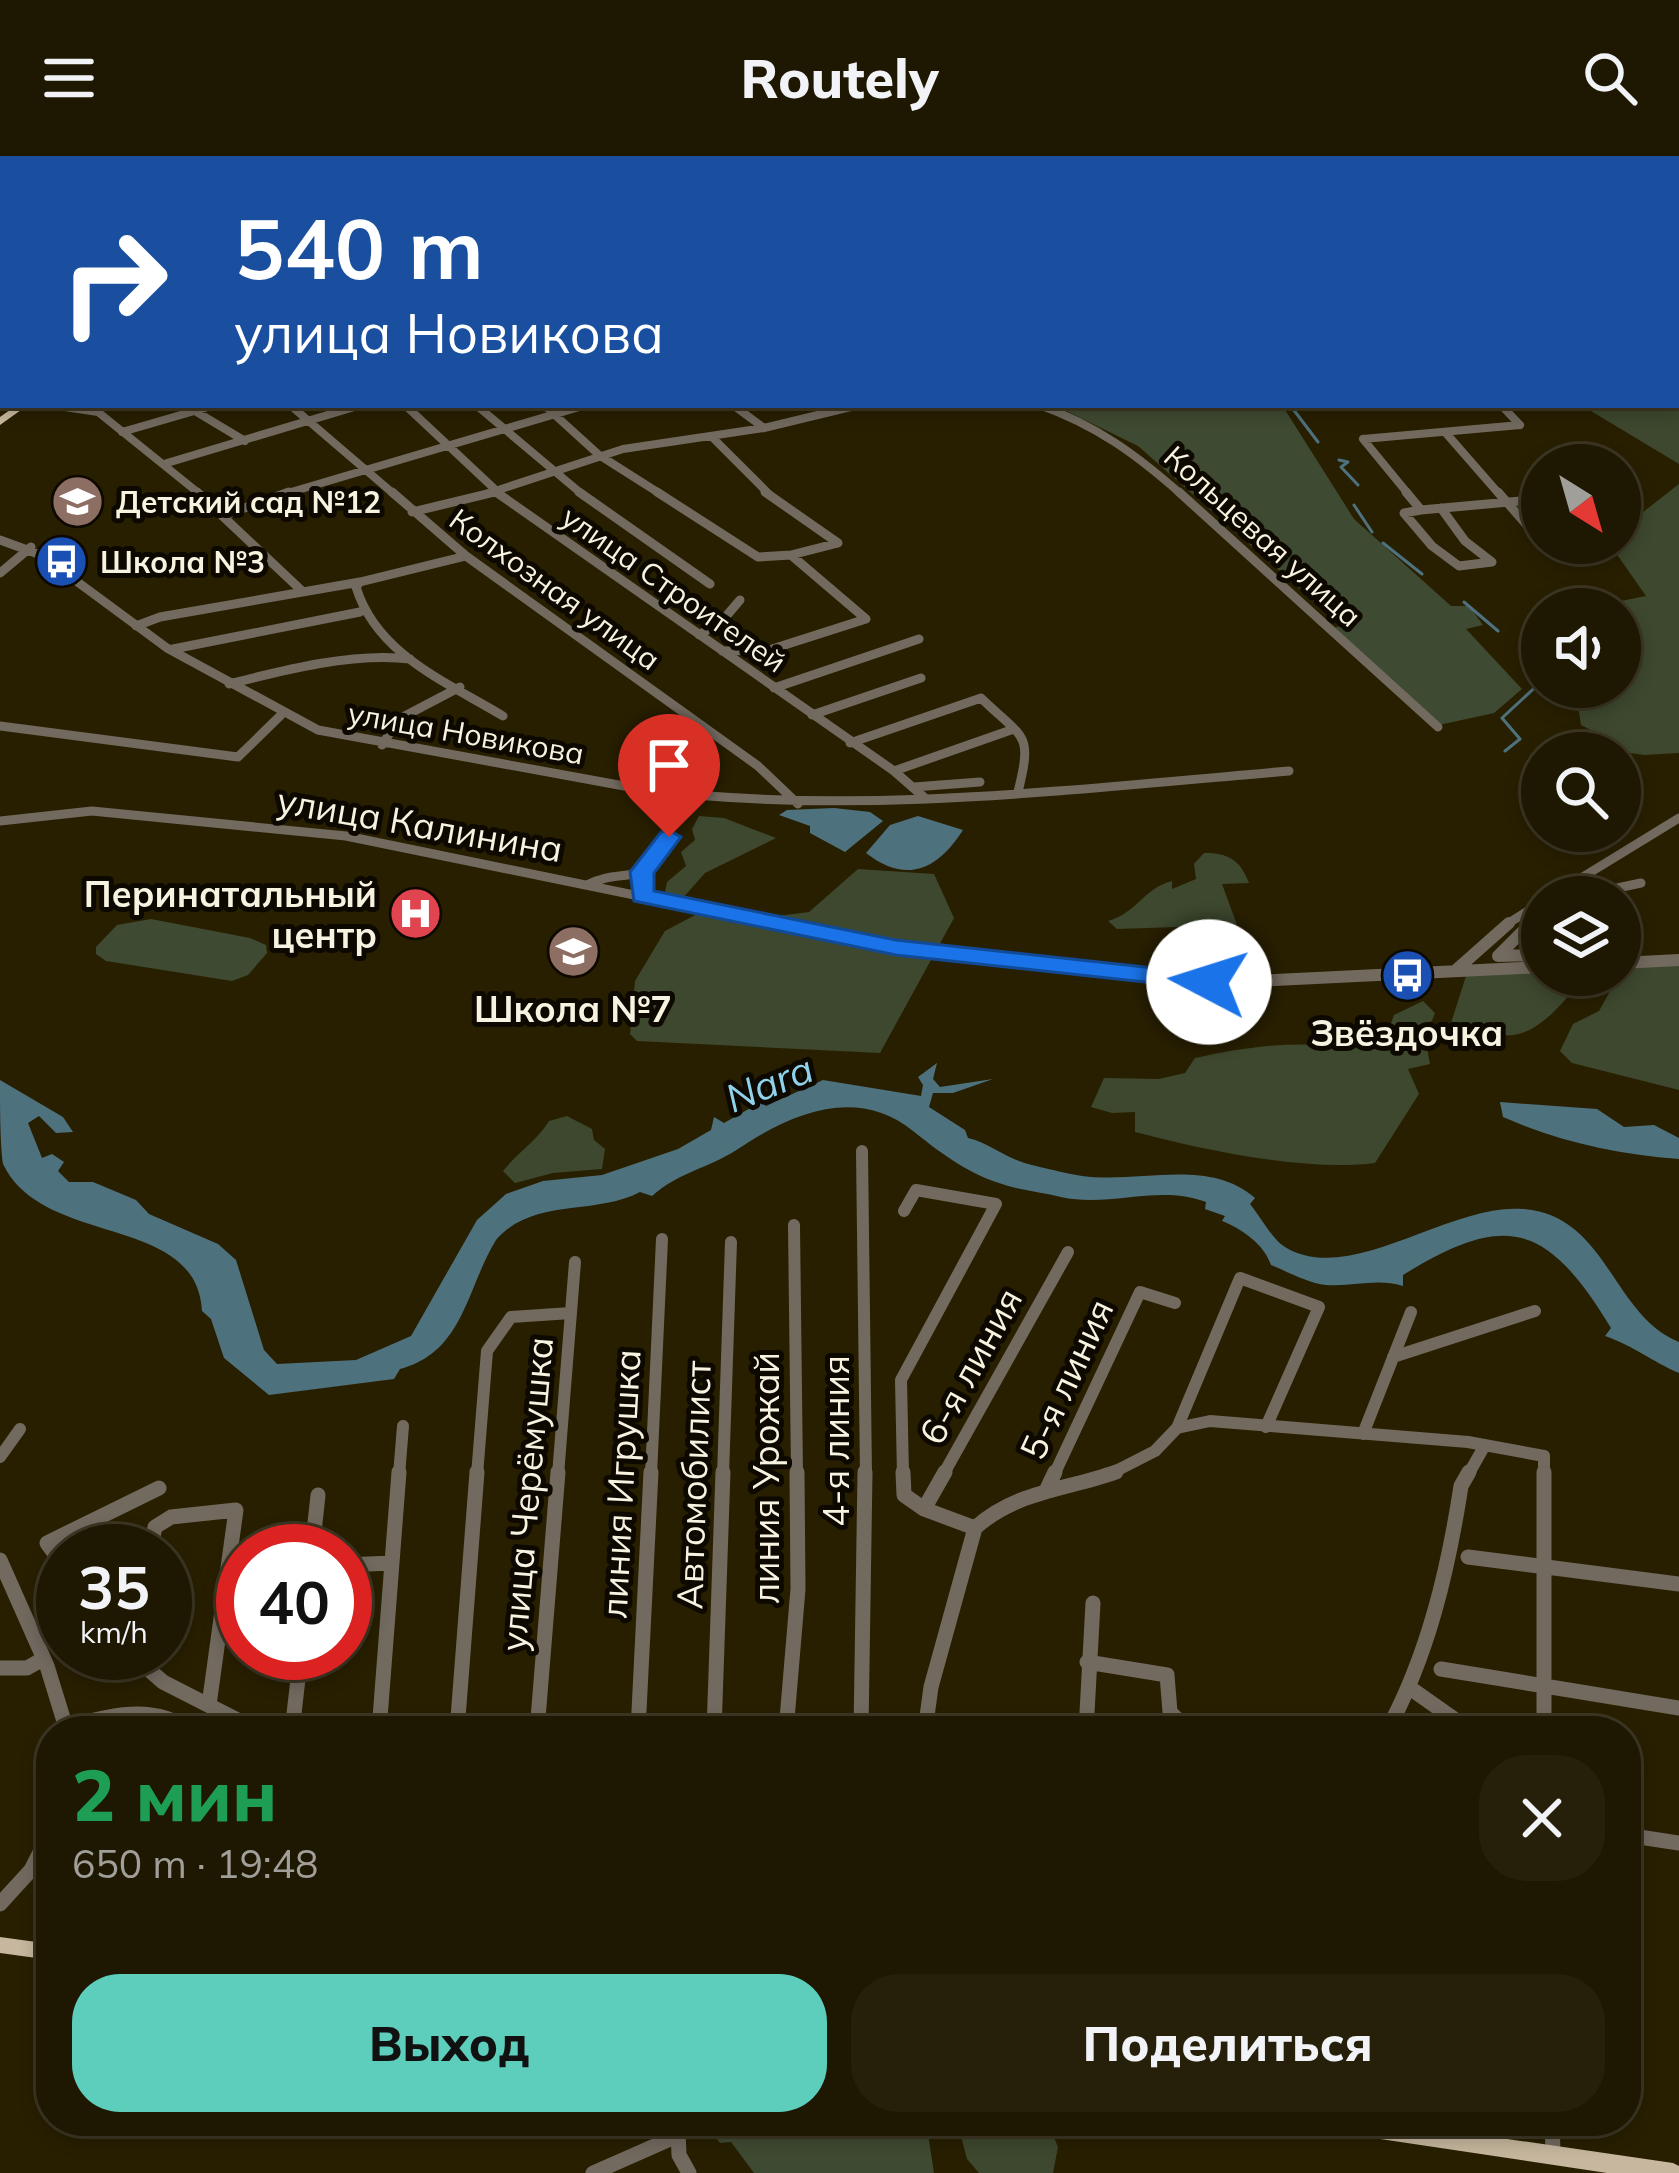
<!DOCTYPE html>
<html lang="ru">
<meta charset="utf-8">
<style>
:root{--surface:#1e1701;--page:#26200b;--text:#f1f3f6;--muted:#a19f99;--line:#3c3623;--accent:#5ccebb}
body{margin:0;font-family:Mulish,sans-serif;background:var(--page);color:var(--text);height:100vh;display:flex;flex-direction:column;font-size:45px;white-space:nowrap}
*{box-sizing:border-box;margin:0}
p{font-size:39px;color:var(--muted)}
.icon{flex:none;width:66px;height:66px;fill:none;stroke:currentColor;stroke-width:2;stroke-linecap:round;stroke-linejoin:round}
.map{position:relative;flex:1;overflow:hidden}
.side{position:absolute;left:36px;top:1560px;width:1605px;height:420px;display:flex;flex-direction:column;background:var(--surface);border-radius:48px;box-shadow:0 6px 18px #0003,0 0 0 3px var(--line)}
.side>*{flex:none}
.guide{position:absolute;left:0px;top:0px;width:1680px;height:252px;box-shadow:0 6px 18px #0003,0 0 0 3px var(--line);background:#1a4fa0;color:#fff;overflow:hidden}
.needle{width:78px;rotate:143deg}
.tools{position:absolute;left:1521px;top:288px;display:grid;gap:24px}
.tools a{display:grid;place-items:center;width:120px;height:120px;border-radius:50%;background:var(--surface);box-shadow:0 6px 18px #0003,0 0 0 3px var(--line);font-size:60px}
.speed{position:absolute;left:36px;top:1368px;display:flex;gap:24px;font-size:60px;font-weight:700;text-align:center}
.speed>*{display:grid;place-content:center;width:156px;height:156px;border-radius:50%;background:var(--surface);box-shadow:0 6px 18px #0003,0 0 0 3px var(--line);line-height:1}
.speed small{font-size:30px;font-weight:400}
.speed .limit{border:18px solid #d22;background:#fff;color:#111}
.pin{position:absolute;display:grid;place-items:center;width:102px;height:102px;color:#fff;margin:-123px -51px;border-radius:50% 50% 50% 0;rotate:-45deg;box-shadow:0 0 12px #0007}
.pin .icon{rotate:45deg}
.me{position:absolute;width:132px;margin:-66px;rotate:275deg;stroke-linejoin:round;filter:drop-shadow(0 0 9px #0008)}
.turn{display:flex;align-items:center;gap:42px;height:252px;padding:0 36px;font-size:54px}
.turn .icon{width:156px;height:156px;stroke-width:2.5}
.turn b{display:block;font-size:84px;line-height:102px}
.round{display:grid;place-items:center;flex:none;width:126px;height:126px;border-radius:48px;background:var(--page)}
.head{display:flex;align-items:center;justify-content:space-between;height:204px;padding:0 36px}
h1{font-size:72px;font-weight:800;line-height:90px;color:#1e9e55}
.primary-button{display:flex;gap:24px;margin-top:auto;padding:24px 36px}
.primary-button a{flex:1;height:138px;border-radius:48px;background:var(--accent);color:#111;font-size:48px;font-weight:800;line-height:138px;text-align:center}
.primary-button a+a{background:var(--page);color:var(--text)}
header{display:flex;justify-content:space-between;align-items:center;height:156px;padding:0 36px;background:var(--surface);font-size:54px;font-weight:800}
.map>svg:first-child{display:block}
.green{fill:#3f4a32}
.forest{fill:#3d482e}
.water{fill:#4e717e}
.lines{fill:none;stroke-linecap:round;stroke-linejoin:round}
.stream{stroke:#4e717e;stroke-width:3}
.minor-far3{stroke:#726a5f;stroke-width:8}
.minor-far2{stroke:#726a5f;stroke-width:9}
.minor-far1{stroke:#726a5f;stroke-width:12}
.minor{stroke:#726a5f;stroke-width:15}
.major{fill:#c6b79e;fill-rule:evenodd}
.route{fill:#1a73e8;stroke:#114b97;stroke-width:3}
.labels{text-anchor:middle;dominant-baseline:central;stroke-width:10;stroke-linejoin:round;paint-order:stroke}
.far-poi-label{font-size:30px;font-weight:bold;fill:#f8f2e1;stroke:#0d0901;text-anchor:start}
.far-street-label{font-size:30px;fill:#f8f2e1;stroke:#0d0901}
.street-label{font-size:36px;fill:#f8f2e1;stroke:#0d0901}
.poi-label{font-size:36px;font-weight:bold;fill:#f8f2e1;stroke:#0d0901}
.water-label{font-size:39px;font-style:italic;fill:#90d2ea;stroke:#0d0901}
</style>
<header><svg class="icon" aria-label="menu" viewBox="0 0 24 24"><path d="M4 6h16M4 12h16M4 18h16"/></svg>Routely<svg class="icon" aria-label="search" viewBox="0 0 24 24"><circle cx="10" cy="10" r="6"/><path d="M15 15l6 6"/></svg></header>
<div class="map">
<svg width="1679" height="2017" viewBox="0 0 1679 2017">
<rect width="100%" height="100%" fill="#281f01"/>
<!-- green -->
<path class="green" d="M1054,249H1204L1225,254L1282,249L1354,363L1451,450H1469L1483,469L1466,473L1522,533L1494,557L1439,569L1332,473L1341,469L1138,290Z
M151,763L250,782L266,789L267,797L248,819L232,825L106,805L96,798V791L117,769Z
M703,1965H926L934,2017H754L731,1986L720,1987Z"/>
<!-- forest -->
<path class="forest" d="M1004,0H1615L1628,3H1009Z
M1679,64V308L1581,249H1677Z
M1679,328V597L1644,599L1596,592L1606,582L1581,569L1575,531H1620V453H1581L1646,440L1609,387H1620V374Z
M699,660L724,662L776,682L705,717L682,743L664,741L667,726L686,710L681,696L695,684L692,673Z
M1204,697C1229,697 1240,704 1249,727L1222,728L1237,769L1117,773L1108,765C1137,757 1144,732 1172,725V733L1196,723L1194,708Z
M858,713L934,718L954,762L880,897L637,885L630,878L635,825L665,775L697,758L747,764L809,756Z
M1679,808V934L1572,907L1560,895L1573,868L1599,855L1624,810Z
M1542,816L1585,819C1569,840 1542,876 1513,879C1495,881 1476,872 1456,873L1451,867L1466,820Z
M1423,845L1435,857L1432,865L1412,872L1411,882L1426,887L1430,908L1408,913L1419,938L1375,1007C1306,1016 1204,994 1135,976V956L1112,957L1091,951L1104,922L1159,923L1185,917L1195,902C1248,890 1294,885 1348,891L1359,880L1388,876L1394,859Z
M567,960L592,973L594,984L605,993L602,1013L553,1017L515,1027L503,1015C518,996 536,986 549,965Z
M957,1965H1047L1058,1991L1053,2017H979L967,2003Z"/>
<!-- water -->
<path class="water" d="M834,652L870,656L883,665L845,696L810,677V670L779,659L787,654Z
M918,660L963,674C938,713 907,729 866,697L890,669Z
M937,907L933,923L940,931L993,923L953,937H933L929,951L965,974L968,982C986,986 1002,999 1019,1005C1028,1009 1070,1018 1082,1020C1140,1028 1208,1001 1255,1042L1250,1048C1260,1060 1272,1083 1285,1091C1350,1131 1448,1047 1523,1053C1607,1059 1612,1159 1679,1186V1217C1651,1205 1636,1191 1605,1180L1611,1172C1547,1067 1507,1055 1403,1119V1130C1376,1122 1354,1131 1326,1129C1308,1127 1288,1116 1271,1109C1264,1088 1242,1073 1222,1065L1225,1060L1205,1053L1206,1046C1158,1028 1110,1052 1061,1041C1041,1036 1018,1034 999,1027C967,1017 938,995 913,975C856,929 790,958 738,993C709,1012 677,1017 652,1040L640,1036C595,1060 533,1041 496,1084C466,1133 464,1196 400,1213L394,1223L269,1239L224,1202L211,1163L202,1155C197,1057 43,1092 3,1008C0,987 0,948 0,924L63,961L73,976L56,977L39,960L28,967L42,1002L52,998L64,1006L58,1015L69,1026H93L136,1044L149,1058L218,1088L236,1104L264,1194L277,1208L356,1204L411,1180L477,1064L506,1038L543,1025L602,1019L678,993L711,974L714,961L724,967L761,946L766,950L823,924L921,940L923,929L918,921Z
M1500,946L1597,953L1624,971L1654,969L1679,982V1003C1617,998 1560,986 1503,961Z"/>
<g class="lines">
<!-- stream -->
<path class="stream" d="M1633,0L1645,3
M1290,249L1318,286
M1339,304L1348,306L1341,311L1358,329
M1354,349L1372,376
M1383,387L1422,418
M1464,446L1498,475
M1505,595L1520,583L1502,562L1542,525"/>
<!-- minor-far3 -->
<path class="minor-far3" d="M52,249L98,256L201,339
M185,249L245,285
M290,249L395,339
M405,249L501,339
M476,249L583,339
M544,249L599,299L662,339
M733,249L764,272
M1039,249C1096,269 1137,299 1182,339
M1218,249H1244
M1501,249L1520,269
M122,276L215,249
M1445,276L1500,339
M712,281L770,339
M1363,283L1409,339
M1363,283L1520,269
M167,307L361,249
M281,339L586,249
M483,339L623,293L764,272L859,249"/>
<!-- minor-far2 -->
<path class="minor-far2" d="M197,336L301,434
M392,336L466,400L758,610L798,648
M496,336L894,615L926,643
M579,336L710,428
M657,336L758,401L791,399L838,387
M765,336L838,387
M1179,336L1438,571
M1406,336L1421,354L1542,343
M1498,336L1551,397
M1421,354L1404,357L1432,390L1459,410L1492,406L1465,385L1441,352
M412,356L495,336
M222,360L289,336
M0,384L41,399L167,492L318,574L646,634L670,672C652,737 624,709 587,729
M791,399L866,463
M466,400L360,426L356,431C377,499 447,526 503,560
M0,417L31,391
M136,470L160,461L360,426
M699,479L722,465L740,444
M173,493L360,456
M722,495L769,494L866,463
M229,528C284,514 354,496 410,503
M774,532L919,483
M812,559L921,522
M0,570L238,601L281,559
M850,587L981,542C1024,584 1033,575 1018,636
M382,589L399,563L460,531
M894,615L1011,574
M914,631L980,626
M646,634C862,660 1074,633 1289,615
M0,665L92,655L346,680L785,770
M1550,741L1679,662
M1575,741L1641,727
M1620,765L1625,770
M1504,770L1542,746
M1528,770L1542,755"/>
<!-- minor-far1 -->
<path class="minor-far1" d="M771,767L855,784L1171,823L1235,826L1542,811
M1620,775L1626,769L1623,767
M1498,800L1531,767
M1498,800L1542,799
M1620,807L1679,804
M1456,814L1509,767
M862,995L866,1319
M794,1069L797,1319
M1393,1201L1535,1155
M1177,1272L1240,1122L1319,1151L1266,1271
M1363,1278L1411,1156
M0,1301L20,1273
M399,1319L403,1270
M477,1319L487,1195L511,1161L571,1157
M558,1319L575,1106
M651,1319L662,1083
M723,1319L731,1086
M903,1319L901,1224L996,1048L916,1034L904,1055
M943,1319L1068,1096
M1054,1319L1140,1136L1175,1147
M1108,1319L1155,1295L1177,1272L1210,1265L1468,1286L1544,1300V1319
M1468,1319L1485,1289"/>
<!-- minor -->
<path class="minor" d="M903,1316L904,1339L924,1353L975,1372
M1544,1316V1575
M1046,1335L1055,1316
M924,1353L945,1316
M150,1395L155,1371L171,1361L236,1354L209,1549
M312,1395L318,1339
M1468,1401L1679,1428
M0,1404L47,1510L67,1575
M63,1409L47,1387L159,1332
M345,1409L392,1407
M130,1497L163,1526L259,1575
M1087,1506L1167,1519L1170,1556L1189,1575
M0,1512H27L43,1503
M1441,1513L1679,1552
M1410,1532L1471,1575
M65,1571C109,1561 151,1546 191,1575
M292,1575L301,1497
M379,1575L399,1316
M457,1575L477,1316
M537,1575L558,1316
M638,1575L651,1316
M714,1575L723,1316
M786,1575L798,1433L797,1316
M861,1575L865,1316
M925,1575L931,1531L975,1372C1016,1335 1066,1334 1116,1316
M1086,1575L1093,1447
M1387,1575C1428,1499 1448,1415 1461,1330L1469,1316
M1626,1679L1679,1687
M0,1748L31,1714L51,1675
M1552,1965L1553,1997
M678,1975L679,1999L689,2017
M593,2017L668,1984L685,1965"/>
<!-- major -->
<path class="major" d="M672,0H680L679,3H671Z
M17,249H28L0,269V261Z
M0,1781L51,1788V1804L0,1797Z
M1309,1965H1384L1673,2007L1679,2010V2017H1607L1320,1974L1312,1972Z"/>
</g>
<!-- route -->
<path class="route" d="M669,674L681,681L654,717V735L896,784L1209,818L1222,826L1209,833L896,799L634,745L630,716L661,676Z"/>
<!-- icons -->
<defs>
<symbol id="school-disc" viewBox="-11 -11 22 22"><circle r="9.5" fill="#8d6e63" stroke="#0d0901"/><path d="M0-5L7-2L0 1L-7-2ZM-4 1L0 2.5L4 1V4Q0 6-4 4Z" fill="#fff"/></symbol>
<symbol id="bus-disc" viewBox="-11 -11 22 22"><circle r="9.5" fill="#1a4fb4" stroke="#0d0901"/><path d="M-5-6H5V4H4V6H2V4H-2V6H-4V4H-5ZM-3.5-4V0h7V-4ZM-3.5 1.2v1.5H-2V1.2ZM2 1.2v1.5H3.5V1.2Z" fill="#fff"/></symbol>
<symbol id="hospital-disc" viewBox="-11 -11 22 22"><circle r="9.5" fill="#e0444e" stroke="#0d0901"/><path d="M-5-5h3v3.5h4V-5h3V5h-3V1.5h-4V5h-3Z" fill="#fff"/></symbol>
</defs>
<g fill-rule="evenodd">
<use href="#school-disc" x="48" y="316" width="59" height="59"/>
<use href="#bus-disc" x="32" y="376" width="59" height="59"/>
<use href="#hospital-disc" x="386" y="728" width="59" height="59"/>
<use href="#school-disc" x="544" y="766" width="59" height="59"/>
<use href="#bus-disc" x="1378" y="790" width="59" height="59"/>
</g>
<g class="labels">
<!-- far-poi labels -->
<g class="far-poi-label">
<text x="116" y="346">Детский сад №12</text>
<text x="100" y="406">Школа №3</text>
</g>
<!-- far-street labels -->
<g class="far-street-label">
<text transform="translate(1263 380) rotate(42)">Кольцевая улица</text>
<text transform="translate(555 433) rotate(36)">Колхозная улица</text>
<text transform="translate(674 433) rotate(35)">улица Строителей</text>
<text transform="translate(466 577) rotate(10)">улица Новикова</text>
</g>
<!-- street labels -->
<g class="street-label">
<text transform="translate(420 668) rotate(10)">улица Калинина</text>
<text transform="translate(970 1210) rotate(-61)">6-я линия</text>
<text transform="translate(1066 1223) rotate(-65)">5-я линия</text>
<text transform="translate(835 1285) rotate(-90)">4-я линия</text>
<text transform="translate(765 1322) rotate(-90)">линия Урожай</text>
<text transform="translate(620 1328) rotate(-87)">линия Игрушка</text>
<text transform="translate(693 1329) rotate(-88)">Автомобилист</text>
<text transform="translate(526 1338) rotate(-85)">улица Черёмушка</text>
</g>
<!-- poi labels -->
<g class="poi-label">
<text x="377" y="737" text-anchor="end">Перинатальный<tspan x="377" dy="41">центр</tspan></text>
<text x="573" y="852">Школа №7</text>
<text x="1407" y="876">Звёздочка</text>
</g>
<!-- water labels -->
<g class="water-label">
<text transform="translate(769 927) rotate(-22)">Nara</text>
</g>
</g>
</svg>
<div class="tools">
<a><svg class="needle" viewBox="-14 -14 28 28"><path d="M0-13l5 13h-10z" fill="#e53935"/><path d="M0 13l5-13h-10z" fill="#a19f99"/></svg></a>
<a><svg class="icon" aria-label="sound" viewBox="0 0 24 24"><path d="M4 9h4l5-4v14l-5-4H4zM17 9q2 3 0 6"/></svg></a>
<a><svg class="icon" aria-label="search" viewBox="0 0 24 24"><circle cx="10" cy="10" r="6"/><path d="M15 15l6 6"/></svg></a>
<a><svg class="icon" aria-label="layers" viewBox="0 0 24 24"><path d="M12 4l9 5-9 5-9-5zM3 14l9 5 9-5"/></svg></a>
</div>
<div class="speed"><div>35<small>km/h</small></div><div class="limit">40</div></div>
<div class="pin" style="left:669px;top:681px;background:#d93025"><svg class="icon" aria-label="arrive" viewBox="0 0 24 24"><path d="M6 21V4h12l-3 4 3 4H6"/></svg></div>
<svg class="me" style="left:1209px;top:826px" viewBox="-20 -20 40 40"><circle r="19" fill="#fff"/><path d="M0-13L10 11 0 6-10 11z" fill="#1a73e8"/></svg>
<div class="guide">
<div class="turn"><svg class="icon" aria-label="right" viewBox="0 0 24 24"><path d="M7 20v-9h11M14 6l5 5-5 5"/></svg><div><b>540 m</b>улица Новикова</div></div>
</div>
<section class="side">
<div class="head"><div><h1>2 мин</h1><p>650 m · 19:48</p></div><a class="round"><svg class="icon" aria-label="close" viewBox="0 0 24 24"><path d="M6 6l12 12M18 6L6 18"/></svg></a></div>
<div class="primary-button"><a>Выход</a><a>Поделиться</a></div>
</section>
</div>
